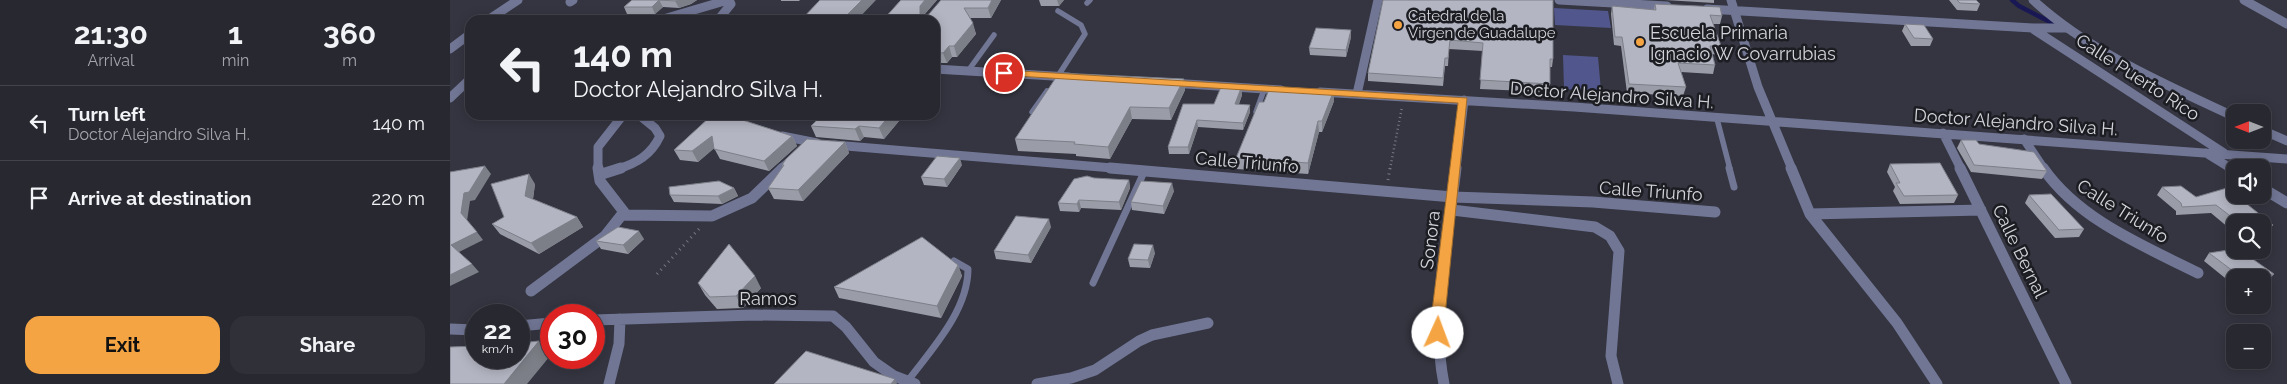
<!DOCTYPE html>
<meta charset="utf-8">
<style>
:root{--surface:#272830;--page:#2f3038;--text:#f1f3f6;--muted:#a4a6ab;--line:#43444c;--accent:#f4a443}
body{margin:0;font-family:Raleway,sans-serif;background:var(--page);color:var(--text);height:100vh;display:flex;flex-direction:column;font-size:19px;white-space:nowrap}
*{box-sizing:border-box;margin:0}
p{font-size:16px;color:var(--muted)}
.icon{flex:none;width:28px;height:28px;fill:none;stroke:currentColor;stroke-width:2;stroke-linecap:round;stroke-linejoin:round}
.map{position:relative;flex:1;overflow:hidden}
.side{display:flex;flex-direction:column;background:var(--surface);width:450px}
.side>*{flex:none}
.banner{position:absolute;left:15px;top:15px;width:475px;height:105px;border-radius:15px;box-shadow:0 2px 12px #0003,0 0 0 1px var(--line);background:#272830;color:var(--text);overflow:hidden}
.needle{width:32px;rotate:270deg}
.controls{position:absolute;left:1776px;top:104px;display:grid;gap:10px}
.controls a{display:grid;place-items:center;width:45px;height:45px;border-radius:10px;background:var(--surface);box-shadow:0 2px 12px #0003,0 0 0 1px var(--line);font-size:25px}
.speed{position:absolute;left:15px;top:304px;display:flex;gap:10px;font-size:25px;font-weight:700;text-align:center}
.speed>*{display:grid;place-content:center;width:65px;height:65px;border-radius:50%;background:var(--surface);box-shadow:0 2px 12px #0003,0 0 0 1px var(--line);line-height:1}
.speed small{font-size:12px;font-weight:400}
.speed .limit{border:8px solid #d22;background:#fff;color:#111}
.pin{position:absolute;display:grid;place-items:center;width:42px;height:42px;color:#fff;margin:-21px;border:2px solid #fff;border-radius:50%;box-shadow:0 1px 5px #0007}
.me{position:absolute;width:55px;margin:-28px;rotate:2deg;stroke-linejoin:round;filter:drop-shadow(0 0 4px #0008)}
.turn{display:flex;align-items:center;gap:18px;height:105px;padding:0 25px;font-size:22px}
.turn .icon{width:65px;height:65px;stroke-width:2.5}
.turn b{display:block;font-size:35px;line-height:42px}
.eta{display:flex;justify-content:space-evenly;align-items:center;height:85px;text-align:center}
.eta b{font-size:30px;font-weight:700;line-height:35px}
.button{display:flex;gap:10px;margin-top:auto;padding:10px 25px}
.button a{flex:1;height:58px;border-radius:15px;background:var(--accent);color:#111;font-size:20px;font-weight:700;line-height:58px;text-align:center}
.button a+a{background:var(--page);color:var(--text)}
ul{padding:0;list-style:none}
li{display:flex;align-items:center;gap:15px;height:75px;padding:0 25px;border-top:1px solid var(--line)}
li div{flex:1}
li b{display:block;font-size:19px}
li em{font-style:normal}
main{display:flex;flex:1;min-height:0}
.map>svg:first-child{display:block}
.green{fill:#51578c}
.lines{fill:none;stroke-linecap:round;stroke-linejoin:round}
.stream{stroke:#1a1854;stroke-width:4.5}
.path-far1{stroke:#777881;stroke-width:2.5;stroke-dasharray:1 3;stroke-linecap:butt}
.path{stroke:#777881;stroke-width:3;stroke-dasharray:1 4.5;stroke-linecap:butt}
.service-far1{stroke:#717695;stroke-width:5.5}
.service{stroke:#717695;stroke-width:7}
.minor-far1{stroke:#717695;stroke-width:9}
.minor{stroke:#717695;stroke-width:11}
.tertiary{stroke:#717695;stroke-width:9}
.wall{fill:#9a9ca7}
.shaded-wall{fill:#7d7f88}
.building{fill:#b3b5c2;stroke:#7d7f88}
.route{fill:#f4a443;stroke:#9f6b2c}
.poi-dot{fill:#f4a443;stroke:#1c1d22;stroke-width:2}
.labels{text-anchor:middle;dominant-baseline:central;stroke-width:5;stroke-linejoin:round;paint-order:stroke}
.far-poi-label{font-size:15px;fill:#d3d4db;stroke:#1c1d22;text-anchor:start}
.poi-label{font-size:18px;fill:#d3d4db;stroke:#1c1d22;text-anchor:start}
.street-label{font-size:18px;fill:#d3d4db;stroke:#1c1d22}
</style>
<main>
<section class="side">
<div class="eta">
<div><b>21:30</b><p>Arrival</p></div>
<div><b>1</b><p>min</p></div>
<div><b>360</b><p>m</p></div>
</div>
<ul>
<li><svg class="icon" aria-label="left" viewBox="0 0 24 24"><path d="M17 20v-9H6M10 6l-5 5 5 5"/></svg><div><b>Turn left</b><p>Doctor Alejandro Silva H.</p></div><em>140 m</em></li>
<li><svg class="icon" aria-label="arrive" viewBox="0 0 24 24"><path d="M6 21V4h12l-3 4 3 4H6"/></svg><div><b>Arrive at destination</b></div><em>220 m</em></li>
</ul>
<div class="button"><a>Exit</a><a>Share</a></div>
</section>
<div class="map">
<svg width="1837" height="384" viewBox="0 0 1837 384">
<rect width="100%" height="100%" fill="#343540"/>
<!-- green -->
<path class="green" d="M1104,8L1158,11L1161,28L1105,25Z
M1113,55L1148,57L1151,91L1114,89Z"/>
<g class="lines">
<!-- stream -->
<path class="stream" d="M1562,0L1569,6L1608,26"/>
<!-- path-far1 -->
<path class="path-far1" d="M940,169L952,107"/>
<!-- path -->
<path class="path" d="M938,180L940,168
M207,274L249,229"/>
<!-- service-far1 -->
<path class="service-far1" d="M637,3L640,0
M518,71L544,35
M606,79L635,34L631,25L608,11
M582,112L597,91
M806,112L814,90
M1267,119L1280,169"/>
<!-- service -->
<path class="service" d="M1279,168L1284,187
M643,283L695,170
M457,382C481,350 518,311 518,269L504,261"/>
<!-- minor-far1 -->
<path class="minor-far1" d="M1109,0L1217,6
M1281,0L1308,87L1342,169
M1794,0L1837,24
M120,2L123,0
M1257,9L1583,28H1617
M38,20L68,0
M210,20L278,0
M268,20L281,4L279,0
M1583,29L1774,153
M0,49L20,34
M485,69L619,77
M721,83L831,90
M870,92L1124,107L1837,159
M907,94L928,0
M0,98L20,79
M1493,133L1511,169
M332,136L367,143
M1574,139L1594,169
M384,145L675,169
M1756,153L1782,169
M148,169V147L173,115
M168,169C187,163 201,155 210,136L205,128L189,115
M331,169L338,163
M1006,169L1014,100"/>
<!-- minor -->
<path class="minor" d="M660,168L1003,197L1143,202L1265,212
M1341,168L1360,214L1447,323L1487,384
M1510,168L1616,384
M1593,168C1629,220 1694,246 1748,273
M1780,168L1785,171
M149,175L171,168
M1812,188L1837,203
M1002,210L1145,227L1160,236L1169,251L1161,356L1168,384
M1360,214L1531,210
M172,215L262,216L302,198L333,168
M81,291L155,236L174,212L150,181L148,168
M144,320L304,315L383,316L396,327L424,362L444,376L465,384
M69,326L101,323
M0,329L26,330
M159,384L169,344L170,319
M587,384L621,378L645,370L689,341L702,335L758,323
M994,384C980,315 998,238 1006,168"/>
<!-- tertiary -->
<path class="tertiary" d="M1583,0C1641,53 1715,84 1785,117
M1812,130L1837,141"/>
</g>
<!-- wall -->
<path class="wall" d="M182,0H247L241,4L229,8L213,7L205,14H177L174,7Z
M331,0H350L349,1H331Z
M451,0H487L474,15L551,0L541,18H520L526,34L507,57H502L497,63H485V20H433Z
M589,0H614L609,6H591Z
M933,0L1103,59L1102,67H1100V84L1099,92L1030,89L1033,51L999,49L998,66H995L993,86L918,81V73Z
M1215,0H1264V3Z
M1499,0H1526L1530,4L1527,11L1507,10Z
M1205,4L1272,16L1270,24H1263L1271,46L1269,55L1262,54L1265,65L1263,74L1231,72L1236,87L1233,96L1177,93L1171,46L1164,45L1161,14L1162,6L1204,10Z
M1455,24L1483,39L1480,46H1461L1452,31Z
M901,37L896,57L860,55L859,48Z
M734,79L735,90L721,120L682,119L660,159L626,156V154L568,151L565,139Z
M791,88L792,95L789,104L800,112L793,130L748,127L739,154H719L718,147L764,104Z
M884,101L872,132H869L858,174L787,169L786,158Z
M277,115L342,136L347,146L319,171L270,159L264,148L248,162L230,160L224,150L261,116Z
M454,115L434,139L414,137L410,141L366,137L361,126Z
M1511,140L1529,144L1597,171L1592,179L1521,172L1507,148Z
M395,142L399,153L353,201L324,199L318,188L333,167L332,165Z
M1440,164L1508,195L1504,203L1450,204L1443,191L1445,187L1437,172Z
M512,165L497,187L474,185L471,177Z
M644,178L679,180L680,188L671,210L631,208L629,212L610,211L608,203Z
M85,184L83,199L127,217L133,227L89,254L50,234L42,224L54,217Z
M1712,187L1746,197L1823,225L1817,233H1812V222H1785V233L1761,213L1726,215V211L1707,195Z
M284,188L288,196L272,204L224,202L220,195Z
M724,191L714,214L682,210L681,202Z
M1579,195L1634,229L1629,237L1605,238L1575,203Z
M601,227L581,263L546,259L544,251Z
M194,239L178,254L151,249L146,241Z
M705,253L700,268L680,267L678,259Z
M1759,253L1824,274L1817,282L1812,283V278H1785V286L1754,261Z
M508,265L512,276L491,318L389,298L384,287Z
M248,283L311,288L293,308L267,309L255,295Z"/>
<!-- shaded-wall -->
<path class="shaded-wall" d="M209,0L213,7L205,14L202,7Z
M229,0H247L241,4L229,8L225,1Z
M412,0H426L407,20H392Z
M475,0H487L473,16L470,14V6Z
M542,0H551L541,18L538,8Z
M607,0H614L609,6Z
M523,23L526,34L507,57L504,46Z
M901,30V37L896,57V50Z
M499,46L502,57L497,63L493,53Z
M734,79L735,90L721,120L719,108Z
M791,88L792,95L786,111L785,104Z
M884,90V101L872,132V121Z
M800,105V112L793,130V123Z
M680,107L682,119L660,159L658,147Z
M440,115H454L434,139L429,128Z
M747,120L748,127L739,154L738,147Z
M868,121L869,132L858,174V163Z
M409,126L414,137L410,141L405,129Z
M262,136L267,146L248,162L242,151Z
M342,136L347,146L319,171L314,161Z
M395,142L399,153L353,201L348,190Z
M510,158L512,165L497,187L494,179Z
M35,166L41,174L25,200L20,201L17,221L11,213L14,193Z
M79,174L85,184L82,206L75,196Z
M679,180L680,188L671,210L669,202Z
M722,183L724,191L714,214L713,206Z
M284,188L288,196L272,204L268,196Z
M629,200L631,208L629,212L627,204Z
M127,217L133,227L89,254L81,243Z
M599,219L601,227L581,263L578,255Z
M189,231L194,239L178,254L173,245Z
M27,232L33,240L7,253L1,245Z
M703,245L705,253L700,268L698,260Z
M22,264L29,272L0,286V275Z
M508,265L512,276L491,318L487,306Z
M305,276L311,288L293,308L286,296Z
M89,341L100,356L77,384H54Z
M445,379L447,384H441Z"/>
<!-- building -->
<path class="building" d="M182,0H229L225,1L209,0L202,7H174Z
M370,0H412L392,20H351Z
M451,0H475L470,6V14L474,16L479,14L491,0H542L538,8H514L523,23L504,46H499L493,53L485,52V20H433Z
M933,0H1103V59H1100V84L1030,80L1033,43L1000,40L998,58H995L993,78L918,73Z
M1507,0H1526L1530,4L1510,3Z
M1205,4L1270,7L1272,16L1260,15L1271,46H1260L1265,65L1228,63L1236,87L1179,84L1172,37H1165L1162,6L1206,10Z
M271,15L318,20H264Z
M1455,24L1474,25L1483,39L1464,38Z
M866,28L901,30L896,50L859,48Z
M609,73L734,79L719,108L680,107L658,147L624,144L625,142L565,139Z
M771,87L791,88L785,104L800,105L793,123L747,120L738,147H718L733,104H764Z
M820,87L884,90L872,121H868L858,163L786,158L809,102H814Z
M277,115L342,136L314,161L264,149L262,136L242,151L224,150L261,116Z
M372,115H440L429,128L409,126L405,129L361,126Z
M357,139L395,142L348,190L318,188L334,165H332L336,159Z
M1511,140H1526L1529,144L1584,152L1597,171L1524,165Z
M487,156L510,158L494,179L471,177Z
M1490,163L1508,195L1454,196L1446,183H1450L1440,164Z
M35,166L19,192L14,193L11,213L27,232L1,245L22,264L0,275V172Z
M79,174L75,196L127,217L81,243L42,224L54,217L41,184Z
M637,176L644,178L679,180L669,202L629,200L627,204L608,203L624,179Z
M269,181L284,188L268,196L220,195L219,187Z
M691,181L722,183L713,206L681,202Z
M1731,186L1746,197L1777,188L1823,225H1812V222H1788L1766,205L1732,207L1731,203L1712,187Z
M1601,194L1634,229L1609,230L1579,195Z
M566,216L599,219L578,255L544,251Z
M168,227L189,231L173,245L146,241Z
M472,237L508,265L487,306L384,287Z
M279,244L305,276L286,296L260,297L248,283Z
M684,244L703,245L698,260L678,259Z
M1785,249V250H1790L1824,274L1791,277L1759,253Z
M89,341L54,384H0V347L26,346V358H69V343Z
M356,351L445,379L441,384H324Z"/>
<!-- route -->
<path class="route" d="M554,70L1017,98L993,336H984L981,319L1008,103L550,75V71Z"/>
<!-- markers -->
<g class="poi-dot">
<circle cx="948" cy="25" r="5"/>
<circle cx="1190" cy="42" r="5"/>
</g>
<g class="labels">
<!-- far-poi labels -->
<g class="far-poi-label">
<text x="958" y="16">Catedral de la<tspan x="958" dy="17">Virgen de Guadalupe</tspan></text>
</g>
<!-- poi labels -->
<g class="poi-label">
<text x="1200" y="32">Escuela Primaria<tspan x="1200" dy="21">Ignacio W Covarrubias</tspan></text>
</g>
<!-- street labels -->
<g class="street-label">
<text transform="translate(1688 77) rotate(33)">Calle Puerto Rico</text>
<text transform="translate(1162 95) rotate(4)">Doctor Alejandro Silva H.</text>
<text transform="translate(1566 122) rotate(4)">Doctor Alejandro Silva H.</text>
<text transform="translate(797 162) rotate(5)">Calle Triunfo</text>
<text transform="translate(1201 191) rotate(4)">Calle Triunfo</text>
<text transform="translate(1673 211) rotate(32)">Calle Triunfo</text>
<text transform="translate(980 240) rotate(-83)">Sonora</text>
<text transform="translate(1570 251) rotate(64)">Calle Bernal</text>
<text x="318" y="298">Ramos</text>
</g>
</g>
</svg>
<div class="controls">
<a><svg class="needle" viewBox="-14 -14 28 28"><path d="M0-13l5 13h-10z" fill="#e53935"/><path d="M0 13l5-13h-10z" fill="#a4a6ab"/></svg></a>
<a><svg class="icon" aria-label="sound" viewBox="0 0 24 24"><path d="M4 9h4l5-4v14l-5-4H4zM17 9q2 3 0 6"/></svg></a>
<a><svg class="icon" aria-label="search" viewBox="0 0 24 24"><circle cx="10" cy="10" r="6"/><path d="M15 15l6 6"/></svg></a>
<a>+</a>
<a>−</a>
</div>
<div class="speed"><div>22<small>km/h</small></div><div class="limit">30</div></div>
<div class="pin" style="left:554px;top:73px;background:#d93025"><svg class="icon" aria-label="arrive" viewBox="0 0 24 24"><path d="M6 21V4h12l-3 4 3 4H6"/></svg></div>
<svg class="me" style="left:988px;top:333px" viewBox="-20 -20 40 40"><circle r="19" fill="#fff"/><path d="M0-13L10 11 0 6-10 11z" fill="#f4a443"/></svg>
<div class="banner">
<div class="turn"><svg class="icon" aria-label="left" viewBox="0 0 24 24"><path d="M17 20v-9H6M10 6l-5 5 5 5"/></svg><div><b>140 m</b>Doctor Alejandro Silva H.</div></div>
</div>
</div>
</main>
